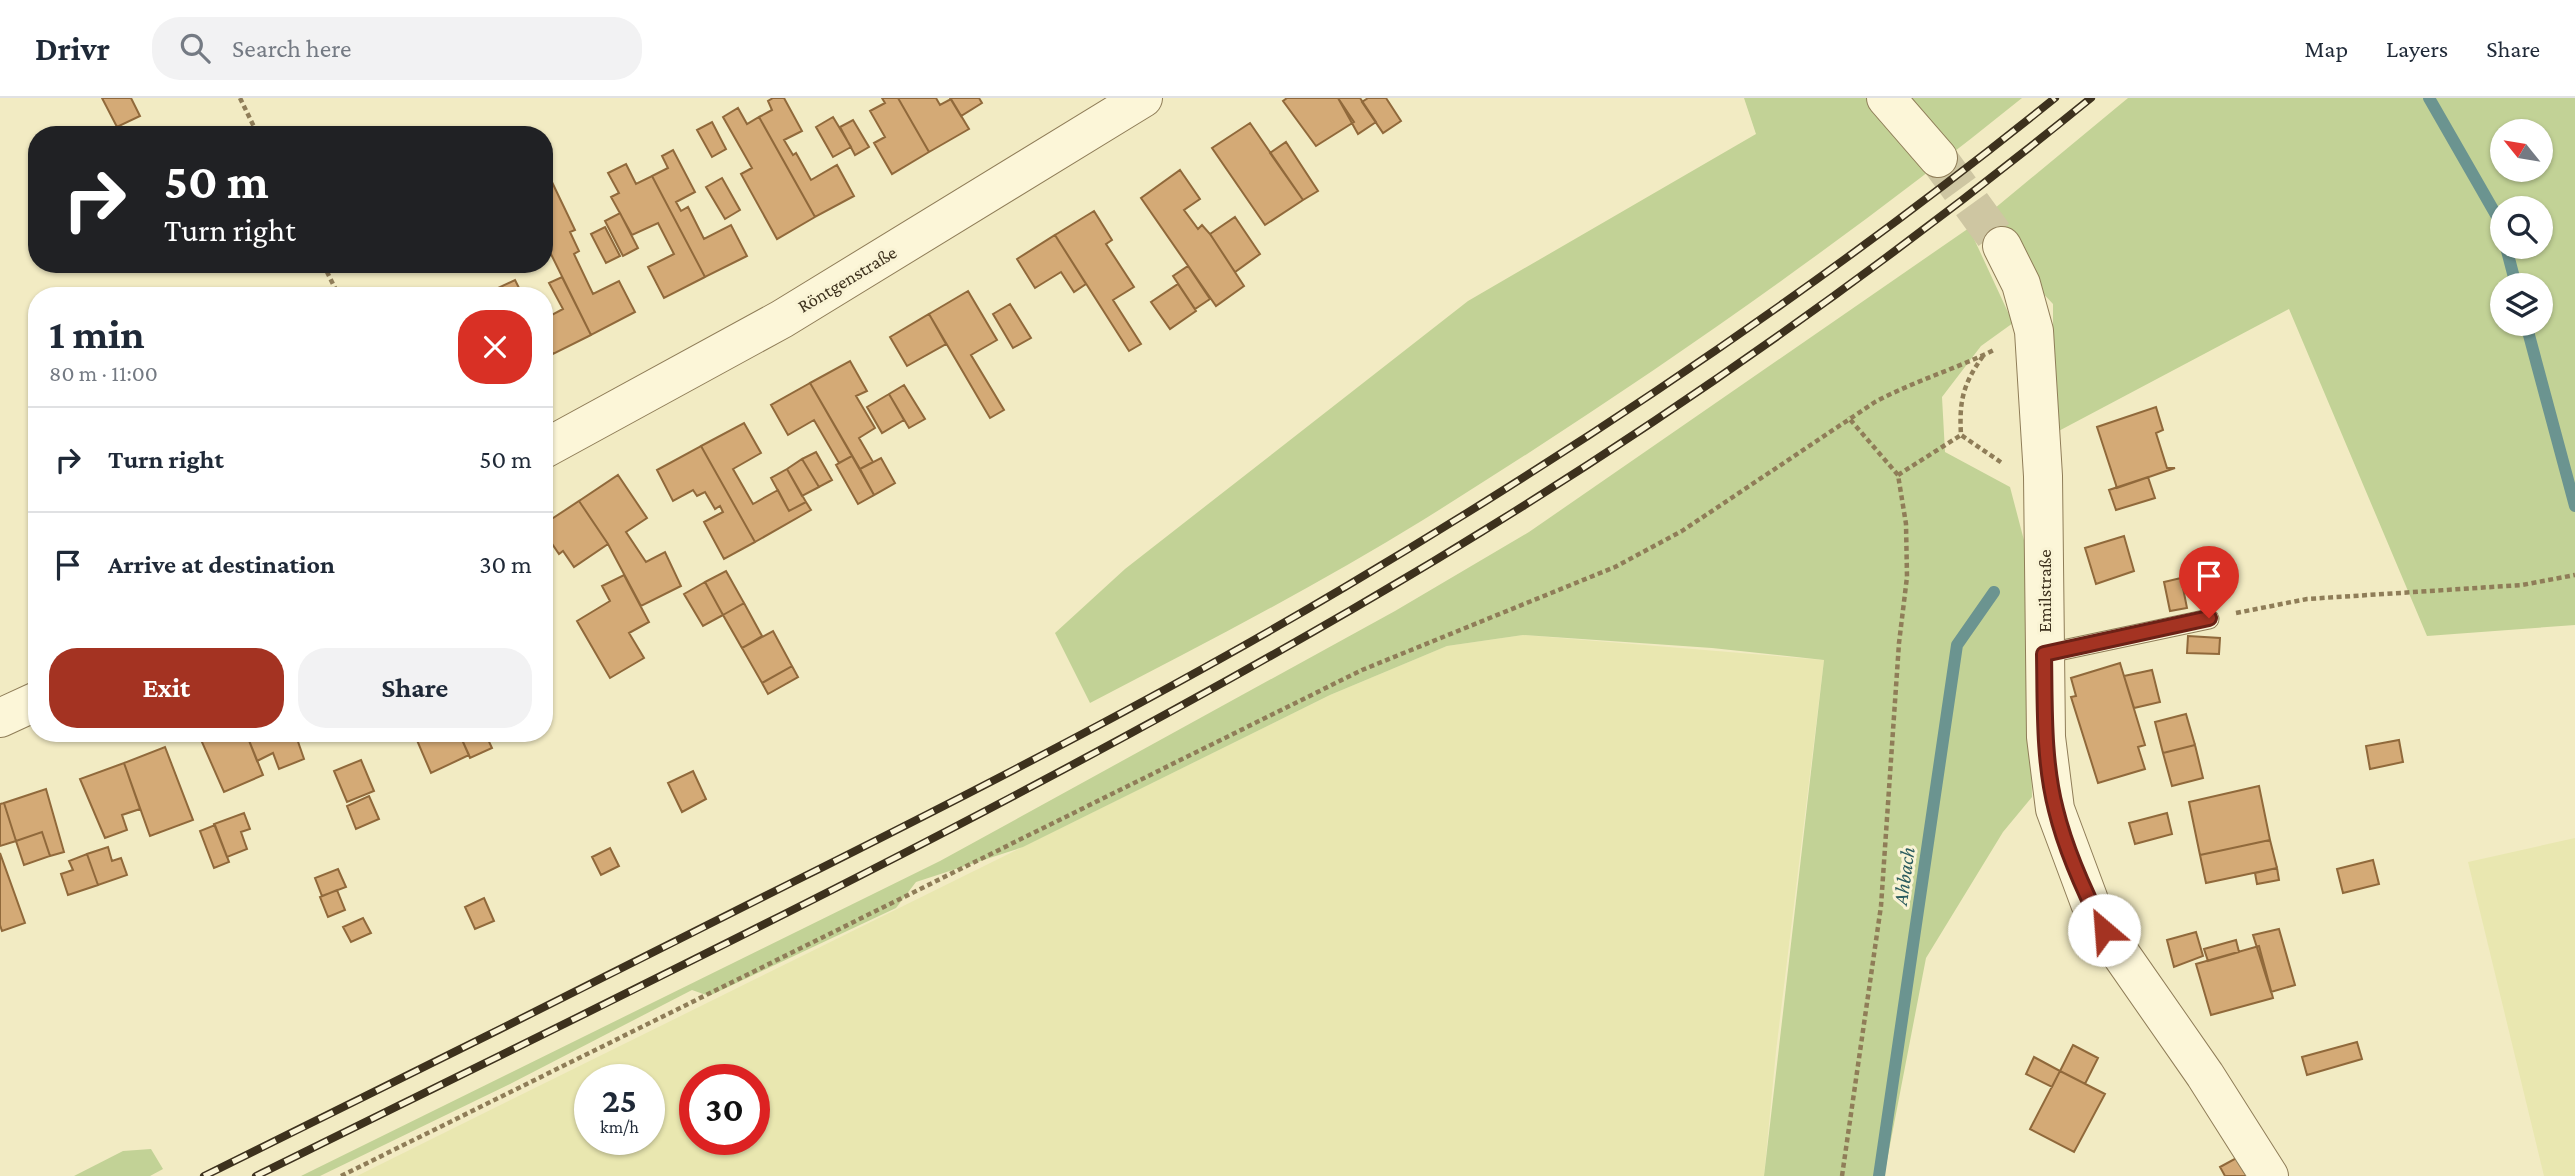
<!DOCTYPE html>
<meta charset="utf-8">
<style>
:root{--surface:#fff;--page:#f2f2f3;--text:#1f2937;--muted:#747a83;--line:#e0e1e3;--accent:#a43322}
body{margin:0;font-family:"Crimson Pro",serif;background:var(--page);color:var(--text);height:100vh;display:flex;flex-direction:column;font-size:26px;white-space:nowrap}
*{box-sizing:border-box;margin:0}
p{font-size:23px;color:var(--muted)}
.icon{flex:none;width:38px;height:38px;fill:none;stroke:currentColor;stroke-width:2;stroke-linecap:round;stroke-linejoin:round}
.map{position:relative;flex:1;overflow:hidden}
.drawer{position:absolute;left:28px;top:189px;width:525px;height:455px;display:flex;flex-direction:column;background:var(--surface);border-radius:28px;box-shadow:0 2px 5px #0004}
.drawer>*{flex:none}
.guide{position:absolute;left:28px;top:28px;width:525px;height:147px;border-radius:28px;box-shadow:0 2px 5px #0004;background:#202124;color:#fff;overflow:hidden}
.needle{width:46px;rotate:300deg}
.controls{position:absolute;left:2490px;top:21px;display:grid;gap:14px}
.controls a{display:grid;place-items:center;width:63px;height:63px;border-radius:50%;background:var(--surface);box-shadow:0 2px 5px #0004;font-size:35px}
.speed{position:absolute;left:574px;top:966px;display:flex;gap:14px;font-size:35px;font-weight:700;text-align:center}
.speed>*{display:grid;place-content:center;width:91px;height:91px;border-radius:50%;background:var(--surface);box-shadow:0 2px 5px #0004;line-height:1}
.speed small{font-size:18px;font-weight:400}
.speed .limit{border:10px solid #d22;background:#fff;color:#111}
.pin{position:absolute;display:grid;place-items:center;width:60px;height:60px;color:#fff;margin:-72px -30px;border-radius:50% 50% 50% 0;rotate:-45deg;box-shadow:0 0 7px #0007}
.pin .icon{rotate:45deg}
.me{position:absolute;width:77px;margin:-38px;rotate:333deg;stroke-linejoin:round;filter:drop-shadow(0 0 5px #0008)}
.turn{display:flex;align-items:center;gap:24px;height:147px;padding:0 21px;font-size:32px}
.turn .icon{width:91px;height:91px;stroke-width:2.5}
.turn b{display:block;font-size:49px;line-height:60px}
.round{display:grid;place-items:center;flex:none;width:74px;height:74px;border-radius:28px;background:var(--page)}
.overview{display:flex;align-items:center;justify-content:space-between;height:119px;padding:0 21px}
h1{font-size:42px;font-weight:700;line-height:52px}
.primary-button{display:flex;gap:14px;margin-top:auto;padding:14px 21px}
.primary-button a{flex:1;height:80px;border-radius:28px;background:var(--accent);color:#fff;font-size:28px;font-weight:700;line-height:80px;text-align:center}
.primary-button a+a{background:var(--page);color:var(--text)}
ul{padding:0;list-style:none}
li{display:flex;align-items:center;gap:21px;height:105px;padding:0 21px;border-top:2px solid var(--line)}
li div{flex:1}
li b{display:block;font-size:26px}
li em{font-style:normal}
header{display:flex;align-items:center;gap:42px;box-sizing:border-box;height:98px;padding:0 35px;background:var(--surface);border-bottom:2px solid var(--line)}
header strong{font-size:33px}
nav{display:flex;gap:38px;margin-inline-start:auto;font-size:24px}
.search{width:490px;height:63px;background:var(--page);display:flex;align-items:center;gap:18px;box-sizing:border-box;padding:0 24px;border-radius:28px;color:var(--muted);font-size:26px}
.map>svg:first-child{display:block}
.farmland{fill:#e9e7b0;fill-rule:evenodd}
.green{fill:#c2d296;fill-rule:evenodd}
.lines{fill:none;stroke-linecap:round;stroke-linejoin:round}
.stream{stroke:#6b9490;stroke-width:12}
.building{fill:#d4aa76;stroke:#90693b;stroke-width:2}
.minor-tunnel{stroke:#cec6a2;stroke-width:38;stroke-dasharray:38 19;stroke-linecap:butt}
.service-casing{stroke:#8f7d58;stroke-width:21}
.minor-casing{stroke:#8f7d58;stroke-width:40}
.path{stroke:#8f7d58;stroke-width:4.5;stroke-dasharray:5 3.5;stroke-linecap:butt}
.service{stroke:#fcf6d8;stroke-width:19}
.minor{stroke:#fcf6d8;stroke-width:38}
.rail-casing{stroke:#3d311d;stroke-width:8}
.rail{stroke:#f9f3d4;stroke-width:5;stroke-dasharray:16;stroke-linecap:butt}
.route-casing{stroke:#6b2116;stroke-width:18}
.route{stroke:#a43322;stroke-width:12}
.labels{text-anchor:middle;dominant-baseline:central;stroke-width:6;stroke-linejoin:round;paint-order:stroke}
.street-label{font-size:19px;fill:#3d311d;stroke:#f9f3d4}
.water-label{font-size:21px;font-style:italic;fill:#2b5b5e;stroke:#f9f3d4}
</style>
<header>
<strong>Drivr</strong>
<div class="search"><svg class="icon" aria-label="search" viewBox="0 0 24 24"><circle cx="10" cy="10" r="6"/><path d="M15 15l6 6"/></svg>Search here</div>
<nav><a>Map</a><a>Layers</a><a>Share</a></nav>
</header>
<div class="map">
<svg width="2575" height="1078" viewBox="0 0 2575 1078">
<rect width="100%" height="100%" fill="#f2ebc3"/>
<!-- farmland -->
<path class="farmland" d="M1523,537L1824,562L1776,953L1764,1078H357L1330,597L1447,548ZM590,982H649V1041H590ZM695,982H754V1041H695Z
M2575,740V1078H2544L2468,764Z"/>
<!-- green -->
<path class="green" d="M1744,0H2022C1832,153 1630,293 1423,422C1316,488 1202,547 1090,605L1055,535L1125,471L1468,203L1756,36Z
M2128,0H2575V527L2427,538L2289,211L2053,336V206L1977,125ZM2502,33H2541V72H2502ZM2502,110H2541V149H2502ZM2502,187H2541V226H2502Z
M1969,130L2013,225L1981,248L1942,299L1945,354L2010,389L2026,450L2032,699L2003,734L1926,860L1884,1078H1764L1824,562L1712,550L1523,537L1447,548L1330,597L1023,749L916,784L896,810L709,898L692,892L510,986L320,1078H301L940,763L1395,513L1529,434Z
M151,1051L163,1071L150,1078H74L123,1053Z"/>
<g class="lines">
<!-- stream -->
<path class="stream" d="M2429,0L2499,122L2502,137
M2506,149L2516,187
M2526,226L2575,408
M1879,1078L1957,547L1994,494"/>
</g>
<!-- building -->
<path class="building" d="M102,0H131L140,18L117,29Z
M773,0H784L802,33L784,42L793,57L796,55L811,82L837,67L854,98L815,119L759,19L772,12L768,3Z
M882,0H898L929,54L892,76L874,45L885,39L870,13L885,5Z
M898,0H936L940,7L951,1L969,31L929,54Z
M950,0H979L982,5L961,18Z
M1287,0H1338L1354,24L1316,48L1283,3Z
M1338,0H1360L1376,24L1358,36Z
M1368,0H1386L1401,23L1383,35L1362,4Z
M738,10L747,26L759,19L815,119L777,141L741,76L752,70L723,19Z
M833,19L851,49L833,59L816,29Z
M853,22L869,49L855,57L840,29Z
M712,24L726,51L712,59L697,32Z
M1250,25L1303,102L1265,127L1212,50Z
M1286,44L1318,93L1303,102L1270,55Z
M673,52L695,94L676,104L681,113L688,109L704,141L731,127L747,158L705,179L652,78L668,70L662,58Z
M626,66L636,86L652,78L705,179L664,200L648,169L674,156L658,125L632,137L611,99L619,95L608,75Z
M1180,72L1200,101L1184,112L1198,131L1202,127L1210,136L1244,188L1216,208L1141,100Z
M722,80L740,112L725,121L706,89Z
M551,82L575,132L570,134L579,153L574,156L593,196L619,183L635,214L591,237L544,142V86Z
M1094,113L1112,142L1106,146L1134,189L1113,202L1141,246L1129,253L1055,137Z
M620,115L638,150L623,158L605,123Z
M1235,119L1260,156L1235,174L1210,136Z
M605,129L620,158L606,165L591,136Z
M1055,137L1086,186L1074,194L1061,174L1035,190L1017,161Z
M1188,168L1210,201L1195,211L1173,178Z
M562,179L591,237L553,256L544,239V221L563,211L549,185Z
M515,182L523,198H502L498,190Z
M1178,186L1196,213L1170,231L1151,204Z
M968,193L997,242L971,257L1004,312L990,320L929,216Z
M1010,206L1031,240L1013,250L993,216Z
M929,216L946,246L907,268L890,239Z
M850,263L867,293L856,298L875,330L859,340L873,364L860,371L810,285Z
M810,285L852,358L839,365L814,322L788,337L771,307Z
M904,287L925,321L909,330L889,296Z
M889,296L904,322L882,335L867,309Z
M2156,309L2163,332L2156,335L2167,370H2175L2117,390L2097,329Z
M744,325L761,355L733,371L753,406L778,392L789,413L806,404L811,412L755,444L701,348Z
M701,348L755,444L724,461L704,424L723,414L720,408L715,411L705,394L697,398L693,392L673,403L657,372Z
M816,354L832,382L819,389L802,361Z
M852,358L874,397L858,406L836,367Z
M881,360L895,385L874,397L860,371Z
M802,361L819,389L802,398L787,371Z
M787,371L806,404L789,413L771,380Z
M618,377L647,420L626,434L646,464L665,454L681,488L641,508L608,446L579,403Z
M2148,379L2155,400L2116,412L2109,392Z
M579,403L608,446L574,469L563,453L559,456L544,434V426Z
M2124,438L2134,473L2096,486L2085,450Z
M726,473L744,505L723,517L705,484Z
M624,477L649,524L629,535L644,560L610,580L577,523L610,503L602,488Z
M2181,480L2187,510L2170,513L2164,484Z
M705,484L723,517L703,528L684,496Z
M744,505L762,538L742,550L723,517Z
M773,533L792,568L762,585L742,550Z
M2188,538L2220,540L2219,556L2187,555Z
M2120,565L2145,647L2138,649L2145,671L2098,685L2071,599L2076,598L2071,580Z
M792,568L798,579L768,596L762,585Z
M2152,572L2160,604L2134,610L2124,578Z
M2186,616L2195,647L2163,655L2155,624Z
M198,635H246L263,677L224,694Z
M246,635H295L304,661L279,671L273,655L257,663Z
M425,635H459L469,657L431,675L416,640Z
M459,635H485L492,650L470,660Z
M2399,642L2403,664L2370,671L2366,648Z
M2195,647L2203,680L2172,688L2163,655Z
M165,649L193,722L150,738L124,665Z
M361,662L374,693L347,704L334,673Z
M124,665L140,711L122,717L127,732L105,740L80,681Z
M693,673L706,701L682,714L668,685Z
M2259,688L2270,742L2200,757L2189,704Z
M46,691L64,754L50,758L42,734L16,743L4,705Z
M369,698L379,721L356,731L347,708Z
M4,705L16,743L0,748V706Z
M244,715L250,731L241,734L247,751L227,759L214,726Z
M2167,715L2172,736L2135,746L2129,725Z
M215,727L229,764L214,770L200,733Z
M42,734L50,758L24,767L16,743Z
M2270,742L2277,770L2206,785L2200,757Z
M108,749L112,763L121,760L127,777L98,787L87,756Z
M610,750L619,768L601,777L592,759Z
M0,755L25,825L2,833L0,827Z
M87,756L98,787L68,797L61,776L73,772L69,763Z
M2373,762L2379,786L2343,795L2337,771Z
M2277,770L2279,782L2257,786L2255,775Z
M338,771L346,789L322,798L315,780Z
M337,792L345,812L328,819L320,799Z
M484,800L494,823L475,831L465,809Z
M363,820L371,835L351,844L343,829Z
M2279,831L2295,887L2271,894L2253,837Z
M2196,834L2203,858L2174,869L2167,842Z
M2236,842L2239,854L2208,863L2204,851Z
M2259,848L2273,900L2211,917L2196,866Z
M2357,944L2362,961L2307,977L2302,959Z
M2073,947L2098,960L2085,986L2060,973Z
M2034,959L2060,973L2052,989L2026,976Z
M2060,973L2105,996L2074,1054L2030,1031Z
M2240,1058L2251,1078H2225L2220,1069Z"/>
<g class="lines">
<!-- minor-tunnel -->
<path class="minor-tunnel" d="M1938,60L2002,148"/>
<defs>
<path id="service" d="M2044,556L2209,521"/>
<path id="minor" d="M1886,0L1938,60
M2002,148L2021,186L2034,233L2043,378L2046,639L2055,711L2090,805L2104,832L2205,977L2269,1078
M544,351L782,221L1143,0
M0,620L37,603"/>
</defs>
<!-- service casing -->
<use href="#service" class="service-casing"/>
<!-- minor casing -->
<use href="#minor" class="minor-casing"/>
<!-- path -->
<path class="path" d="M240,0L258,37
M323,166L339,198
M1983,258C1963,286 1959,303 1961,337L2002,365
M1898,377L1961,337
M2236,515L2307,501L2522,487L2575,477
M341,1078L1362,572L1615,469L1682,433L1875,304C1914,283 1956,271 1996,251
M1842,1078L1881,808L1899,545L1907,479L1906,426L1898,377L1848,319"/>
<!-- service -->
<use href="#service" class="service"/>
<!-- minor -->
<use href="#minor" class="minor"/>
<defs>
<path id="rail" d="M204,1078C401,981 597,883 793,784C979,691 1165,596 1345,489C1591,343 1832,180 2055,0
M256,1078C624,896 996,718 1351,512C1610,362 1859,189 2091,0"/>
</defs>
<!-- rail casing -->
<use href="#rail" class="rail-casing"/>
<!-- rail -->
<use href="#rail" class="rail"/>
</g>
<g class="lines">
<defs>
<path id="route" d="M2104,832C2085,795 2066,753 2056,712C2043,662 2045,607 2044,556L2209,520"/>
</defs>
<!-- route casing -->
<use href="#route" class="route-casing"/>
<!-- route -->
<use href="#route" class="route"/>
</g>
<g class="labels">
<!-- street labels -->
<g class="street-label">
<text transform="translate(847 181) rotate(-31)">Röntgenstraße</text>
<text transform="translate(2044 493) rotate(-90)">Emilstraße</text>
</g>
<!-- water labels -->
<g class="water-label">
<text transform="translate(1904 778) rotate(-82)">Ahbach</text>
</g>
</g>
</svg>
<div class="controls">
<a><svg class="needle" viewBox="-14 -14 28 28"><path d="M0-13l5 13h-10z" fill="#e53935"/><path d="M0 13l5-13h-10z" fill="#747a83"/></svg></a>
<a><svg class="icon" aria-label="search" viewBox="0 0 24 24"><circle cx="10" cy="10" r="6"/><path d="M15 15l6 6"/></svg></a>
<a><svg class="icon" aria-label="layers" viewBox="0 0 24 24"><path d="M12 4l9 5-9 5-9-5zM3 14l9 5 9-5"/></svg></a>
</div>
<div class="speed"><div>25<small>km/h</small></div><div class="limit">30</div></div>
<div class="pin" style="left:2209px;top:520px;background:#d93025"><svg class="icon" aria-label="arrive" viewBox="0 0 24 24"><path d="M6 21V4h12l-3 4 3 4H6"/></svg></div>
<svg class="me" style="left:2104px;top:832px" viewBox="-20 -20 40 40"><circle r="19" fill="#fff"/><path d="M0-13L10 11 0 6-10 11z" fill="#a43322"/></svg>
<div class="guide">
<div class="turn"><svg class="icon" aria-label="right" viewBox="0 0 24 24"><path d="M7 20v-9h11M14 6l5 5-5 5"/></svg><div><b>50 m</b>Turn right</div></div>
</div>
<section class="drawer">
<div class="overview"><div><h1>1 min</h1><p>80 m · 11:00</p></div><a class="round" style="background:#d93025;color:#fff"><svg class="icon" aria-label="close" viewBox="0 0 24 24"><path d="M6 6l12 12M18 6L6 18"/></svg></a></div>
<ul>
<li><svg class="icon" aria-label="right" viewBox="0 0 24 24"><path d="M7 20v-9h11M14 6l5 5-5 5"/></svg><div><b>Turn right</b></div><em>50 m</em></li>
<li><svg class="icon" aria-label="arrive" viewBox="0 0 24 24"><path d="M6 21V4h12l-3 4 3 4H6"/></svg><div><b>Arrive at destination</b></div><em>30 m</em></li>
</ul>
<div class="primary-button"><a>Exit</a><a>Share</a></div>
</section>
</div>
